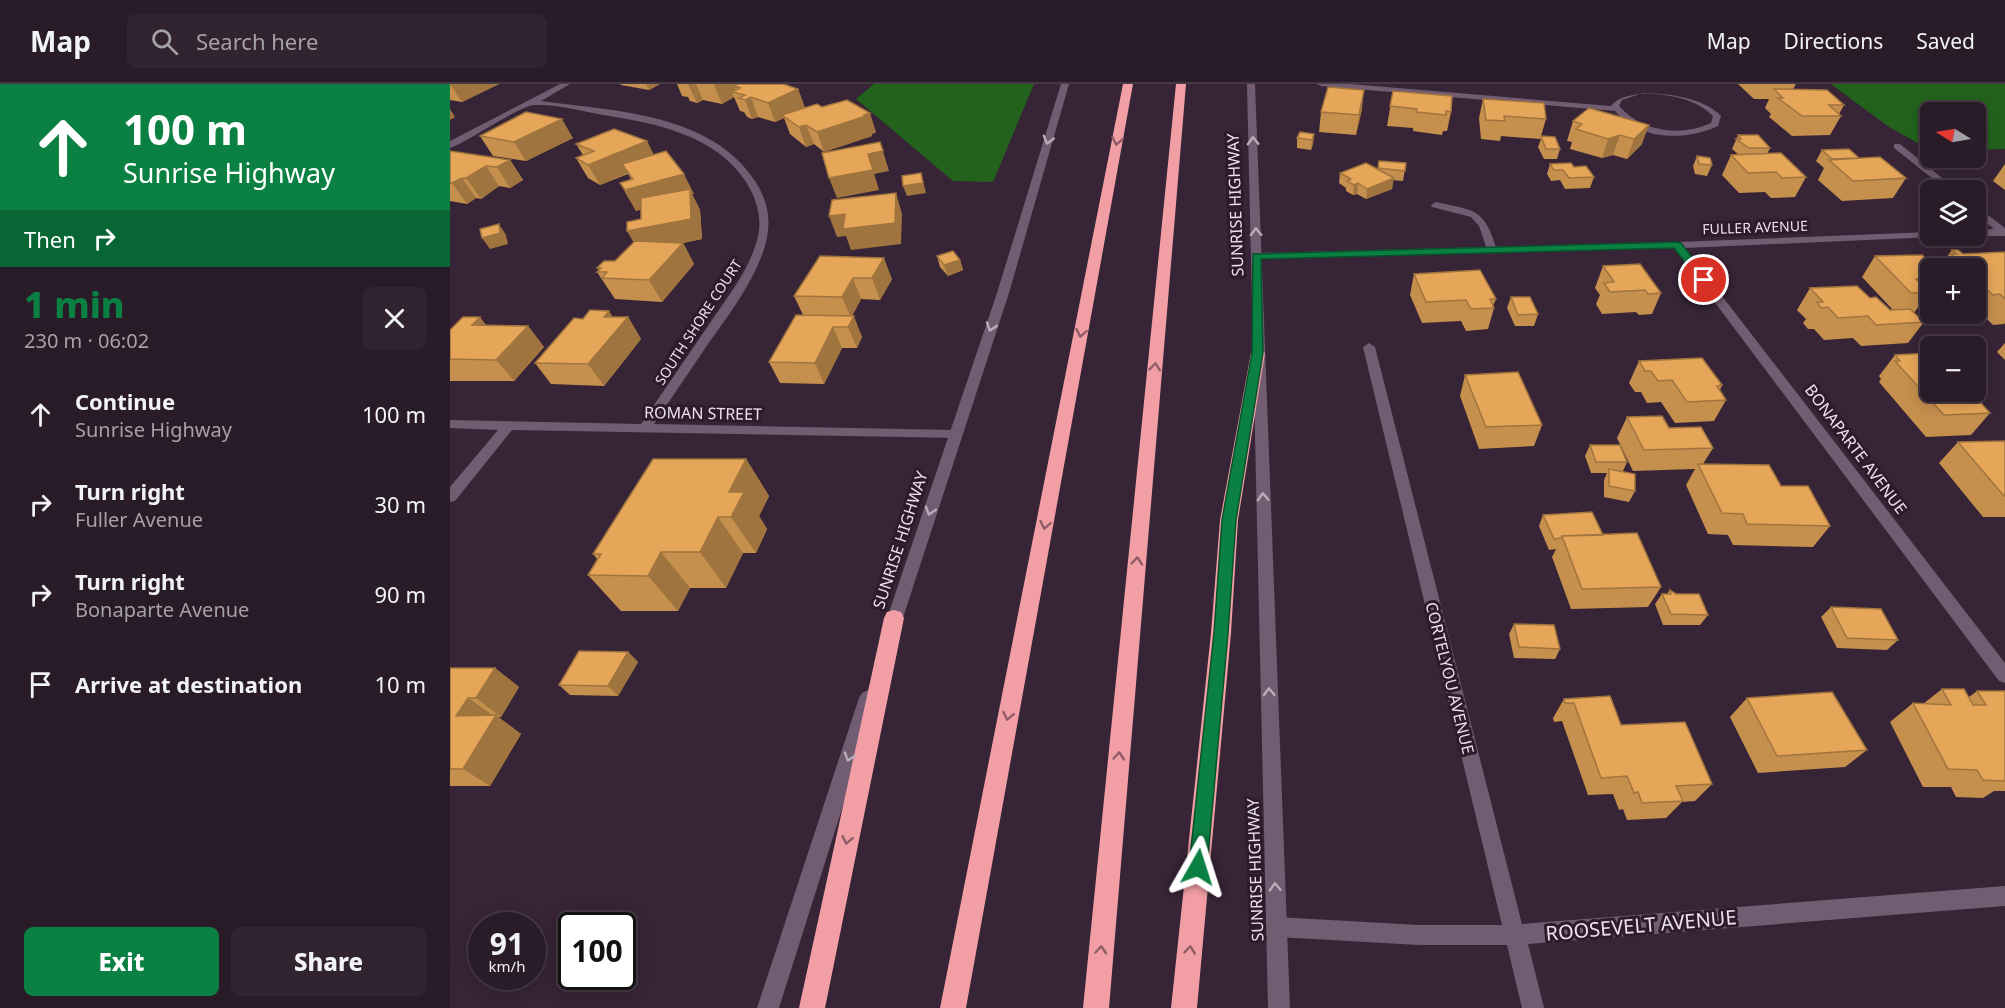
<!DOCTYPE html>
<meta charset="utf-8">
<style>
:root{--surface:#291b28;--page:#312430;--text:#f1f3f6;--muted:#a5a1a8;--line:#453945;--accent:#0b8043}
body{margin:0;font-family:"Noto Sans",sans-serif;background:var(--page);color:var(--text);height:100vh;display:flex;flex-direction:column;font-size:22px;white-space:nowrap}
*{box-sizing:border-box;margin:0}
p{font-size:20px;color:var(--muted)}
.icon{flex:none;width:33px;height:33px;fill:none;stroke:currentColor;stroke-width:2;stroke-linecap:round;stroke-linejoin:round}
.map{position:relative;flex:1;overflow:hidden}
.side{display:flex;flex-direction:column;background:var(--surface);width:450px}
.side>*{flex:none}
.top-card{background:#0b8043;color:#fff;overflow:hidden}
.needle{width:39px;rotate:281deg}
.fabs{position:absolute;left:1470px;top:18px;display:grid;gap:12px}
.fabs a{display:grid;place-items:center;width:66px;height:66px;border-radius:9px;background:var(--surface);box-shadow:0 3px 15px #0003,0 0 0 2px var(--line);font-size:30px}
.speed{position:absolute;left:18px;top:828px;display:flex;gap:12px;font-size:30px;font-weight:700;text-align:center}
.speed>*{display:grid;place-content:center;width:78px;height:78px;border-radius:50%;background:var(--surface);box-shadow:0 3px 15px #0003,0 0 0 2px var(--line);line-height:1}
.speed small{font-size:15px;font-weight:400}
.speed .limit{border:3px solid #111;border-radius:9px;background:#fff;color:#111}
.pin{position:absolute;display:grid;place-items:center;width:51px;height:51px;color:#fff;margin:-26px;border:3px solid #fff;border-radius:50%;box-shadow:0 2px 6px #0007}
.me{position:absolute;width:66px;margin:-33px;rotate:6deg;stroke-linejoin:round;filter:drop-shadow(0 0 4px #0008)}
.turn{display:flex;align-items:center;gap:21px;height:126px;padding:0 24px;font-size:27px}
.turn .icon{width:78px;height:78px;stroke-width:2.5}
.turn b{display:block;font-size:42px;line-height:51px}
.then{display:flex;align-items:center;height:57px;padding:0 24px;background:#0003;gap:12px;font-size:22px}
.round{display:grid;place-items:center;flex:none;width:63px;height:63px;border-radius:9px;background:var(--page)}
.summary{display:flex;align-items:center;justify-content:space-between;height:102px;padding:0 24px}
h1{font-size:36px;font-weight:800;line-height:45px;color:var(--accent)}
.primary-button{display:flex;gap:12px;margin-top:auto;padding:12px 24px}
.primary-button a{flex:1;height:69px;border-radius:9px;background:var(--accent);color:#fff;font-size:24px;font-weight:800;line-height:69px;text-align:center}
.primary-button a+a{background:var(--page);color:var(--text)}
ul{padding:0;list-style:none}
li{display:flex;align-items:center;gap:18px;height:90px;padding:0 24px}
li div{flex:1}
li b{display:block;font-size:22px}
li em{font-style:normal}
header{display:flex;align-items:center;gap:36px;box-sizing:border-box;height:84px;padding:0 30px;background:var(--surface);border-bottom:2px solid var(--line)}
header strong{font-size:28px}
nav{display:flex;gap:33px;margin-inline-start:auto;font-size:21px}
.search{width:420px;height:54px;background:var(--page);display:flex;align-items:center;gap:15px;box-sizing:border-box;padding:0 21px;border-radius:9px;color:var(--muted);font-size:22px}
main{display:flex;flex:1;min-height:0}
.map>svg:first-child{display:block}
.forest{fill:#23621d}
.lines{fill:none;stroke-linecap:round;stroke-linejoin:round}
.lane{fill:#715c71;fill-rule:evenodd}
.street{fill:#715c71;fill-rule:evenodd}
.secondary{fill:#715c71;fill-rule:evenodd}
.highway{fill:#f29ea5;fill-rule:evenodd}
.wall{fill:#c58f4d}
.shaded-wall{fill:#a0743e}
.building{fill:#e5a659;stroke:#a0743e;stroke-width:1.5}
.oneway{stroke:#bbabbb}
.oneway2{stroke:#905c68}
.route{fill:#0b8043;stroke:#07532c;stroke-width:1.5}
.labels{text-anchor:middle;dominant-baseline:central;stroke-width:6;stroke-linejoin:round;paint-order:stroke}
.far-street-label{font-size:14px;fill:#ece0ec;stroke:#2d1b2c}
.street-label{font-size:16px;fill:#ece0ec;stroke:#2d1b2c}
.near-street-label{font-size:20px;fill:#ece0ec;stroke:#2d1b2c}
</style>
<header>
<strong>Map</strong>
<div class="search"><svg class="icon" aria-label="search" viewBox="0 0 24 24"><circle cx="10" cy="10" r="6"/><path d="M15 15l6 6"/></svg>Search here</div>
<nav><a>Map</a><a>Directions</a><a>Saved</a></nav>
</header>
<main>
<section class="side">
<div class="top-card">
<div class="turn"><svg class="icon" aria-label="ahead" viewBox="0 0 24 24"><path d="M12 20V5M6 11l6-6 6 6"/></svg><div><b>100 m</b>Sunrise Highway</div></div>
<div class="then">Then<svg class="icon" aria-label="right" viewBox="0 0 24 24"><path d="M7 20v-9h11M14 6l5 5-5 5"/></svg></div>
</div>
<div class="summary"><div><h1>1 min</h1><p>230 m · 06:02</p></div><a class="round"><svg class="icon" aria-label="close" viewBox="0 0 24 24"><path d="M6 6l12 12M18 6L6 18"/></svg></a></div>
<ul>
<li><svg class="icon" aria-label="ahead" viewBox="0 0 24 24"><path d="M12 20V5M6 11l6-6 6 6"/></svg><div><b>Continue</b><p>Sunrise Highway</p></div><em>100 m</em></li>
<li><svg class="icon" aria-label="right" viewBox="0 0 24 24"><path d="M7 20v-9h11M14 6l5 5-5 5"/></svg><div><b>Turn right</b><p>Fuller Avenue</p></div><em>30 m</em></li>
<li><svg class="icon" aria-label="right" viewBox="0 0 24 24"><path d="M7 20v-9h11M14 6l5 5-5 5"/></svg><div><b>Turn right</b><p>Bonaparte Avenue</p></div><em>90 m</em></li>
<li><svg class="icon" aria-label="arrive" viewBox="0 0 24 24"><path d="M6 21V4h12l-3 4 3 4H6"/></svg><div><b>Arrive at destination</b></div><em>10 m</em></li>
</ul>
<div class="primary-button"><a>Exit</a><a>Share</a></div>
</section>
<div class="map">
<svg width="1555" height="924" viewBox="0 0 1555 924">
<rect width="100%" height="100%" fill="#372436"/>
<!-- forest -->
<path class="forest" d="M424,0H584L543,98L503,97L406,15Z
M1381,0H1555V65L1526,66V28H1480V66L1439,43Z"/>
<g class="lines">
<!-- lane -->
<path class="lane" d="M986,118C1026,127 1034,124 1047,166L1046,168H1038L1029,142L1021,133L982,123L981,121Z"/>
<!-- street -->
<path class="street" d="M110,0H120L91,17C164,27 261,29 305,97C321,121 322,145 312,171C300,203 278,232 258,260C240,287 222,313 204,340L505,346L510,348L512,351L510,354L62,346L5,417L0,418V403L48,346L0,344V336L191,340L284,204C295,187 306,167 309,146C311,129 305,112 296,98C266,51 205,39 153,31C132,27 107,20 85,21C70,21 20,57 0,64V57Z
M867,0H900L1161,22C1176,0 1252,9 1271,32L1268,42C1236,57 1190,57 1165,27L871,2ZM1193,9C1219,11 1244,13 1263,32L1261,39C1230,53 1192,48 1169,22L1172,16Z
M1444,60H1450L1507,106H1497L1444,64Z
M1526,122L1555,144V152H1524H1526V146L1544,145L1526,130Z
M1480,148V152H1485L1484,153L1235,164L1555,579V599L1549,597L1224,164L807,175L802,172L807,169L1227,158Z
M919,259L925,263L1072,840L1555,802V822L1078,860L1094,924H1072L1057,861H969L827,853L820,850L817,843L820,836L827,833L969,841H1052L913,263Z"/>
<!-- secondary -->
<path class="secondary" d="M611,0H619L559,209L449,546L447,551L441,553L435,551L433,546L547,209Z
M797,0H805L840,924H818Z
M418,606L424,609L427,614L329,924H307L409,614L412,609Z"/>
<!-- highway -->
<path class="highway" d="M673,0H683L516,924H490Z
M726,0H736L659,924H633Z
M808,264L815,269L788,436L781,549L747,924H721L761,549L770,436L801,269Z
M444,526L451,528L454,534L375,924H349L434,534L437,528Z"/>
</g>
<!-- wall -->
<path class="wall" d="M0,0H49L12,18L0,16Z
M170,0H210L199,6L171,1Z
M227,0H335L348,5L355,24L372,23L426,48L422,50V52L374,68L364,60L356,63L340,50L334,34L325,38L308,33L302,35L297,33L294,28L290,27L284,13L272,20L253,16L247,19L240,17L238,13L232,12Z
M1288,0H1346L1343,5L1394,21L1389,30L1391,32L1380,51L1342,52L1319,33L1321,30L1315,24L1319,15H1304Z
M943,7L1001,28L997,47H993L992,51L963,47V44L937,42Z
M1033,15L1096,35L1091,52L1110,65L1107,75H1094L1088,63L1091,55L1051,52L1050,57L1031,55L1029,34Z
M1139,24L1192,60L1177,75L1163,71L1152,74L1120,65L1122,58L1117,57L1123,37Z
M912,25L906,51L869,48L871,28Z
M864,50L863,60L861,66L847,64V54Z
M1288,51L1320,64L1317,70L1356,93L1345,113L1321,114L1315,108L1289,109L1272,91L1281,71H1289L1282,65Z
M30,52L123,54L76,77L43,72Z
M126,60L204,71L244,110H242L250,126L252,155L233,159L244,180L212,218L165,215L147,188L149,186L147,184L165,177L184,158L191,135V125L186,127L170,99L181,95L178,90L150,101L138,94L126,74L133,71Z
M1372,66L1409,74L1456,94L1443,114L1392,117L1368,96L1374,84L1366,77Z
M0,67L60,76L73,96L60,104L49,102L31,115L26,114L17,120L0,117Z
M1247,72L1262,81L1257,92L1245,90L1243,82Z
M929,77L956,79L953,97L943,96L942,105L916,115L907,110L903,111L896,107V104L889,99L890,89L928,85Z
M1100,80L1124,83L1144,93L1140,104L1115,105L1110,96L1101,97L1097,90Z
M1555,80V106L1543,97Z
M1502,166L1513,170L1555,168V239L1554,240L1543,241L1533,231L1526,232L1524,230H1526V184H1489Z
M370,172L442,195L430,216L411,215L402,232L412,253L407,264H392L374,300L330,299L319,278L353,231L344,212Z
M487,172L510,176L513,186L498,192L490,183Z
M1425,172L1480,184V215H1474L1464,229L1474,238L1458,259L1411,262L1403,254L1374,256L1364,245H1358L1353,239L1356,235L1347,226L1360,204L1420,214L1440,226H1443L1412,193Z
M1153,182L1211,209L1202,230L1189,231L1186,228L1152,230L1146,220L1150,211L1145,204Z
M964,190L1046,215L1043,222L1044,224L1038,245L1016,247L1011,237L972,239L960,211Z
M1061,213L1088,230L1084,242H1065L1057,224Z
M163,233H178L191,255L154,302L101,300L85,279L133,235Z
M36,241L78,242L94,263L64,297H0V246Z
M1555,259V276L1547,268Z
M1445,271L1540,329L1521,351L1476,353L1429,298L1431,295L1429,292Z
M1189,277L1272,301L1270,306L1276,316L1264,337L1225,339L1211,318L1197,319L1191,308H1185L1179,299Z
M1015,291L1092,341L1084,362L1029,365L1010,312Z
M1177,333L1219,344L1263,364L1253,380L1331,402L1380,442L1363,463L1283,461L1278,451L1258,450L1236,401L1245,385L1183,387L1167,354Z
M1555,357V433H1533L1489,379L1508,358Z
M1140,361L1177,378L1173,387L1185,407L1179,418L1154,413V396L1157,389H1141L1135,372Z
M296,375L319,412L309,432L317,445L306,469H293L276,504H240L228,527H171L138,491L147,475L143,470Z
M1093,431L1153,451L1211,503L1198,523L1121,525L1102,473L1106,465L1099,466L1089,442Z
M1220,506L1258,531L1250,541H1213L1205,520L1212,510H1217Z
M1381,523L1448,556L1437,566L1387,564L1371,533Z
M1064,540L1110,565L1105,575L1064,574L1059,550Z
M178,568L188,578L168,612L120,611L109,601Z
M0,584H45L69,603L51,633H48L71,650L40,702H0Z
M1492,605L1519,613L1527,607H1555V707H1544L1533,714L1506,713L1501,703H1473L1440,638L1463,619L1473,620Z
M1160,612L1171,641L1262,700L1245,717L1232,718L1216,734L1177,736L1173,725L1169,726L1163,710L1138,711L1112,637L1104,638L1103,634L1114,615Z
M1297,614L1417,666L1395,683L1308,689L1280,633Z"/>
<!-- shaded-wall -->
<path class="shaded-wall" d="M0,0H49L12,18Z
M196,0H210L199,6Z
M238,0H246L253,16L247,19Z
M265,0H294L290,4L284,2L287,9L282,8L284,13L272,20L264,1Z
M326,0H335L339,9L348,5L355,24L332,31L334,34L325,38L318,19Z
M914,6L912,25L906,51L909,31Z
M301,13L308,33L302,35L295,16Z
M0,25L5,33L0,36Z
M420,29L426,48L422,50V52L374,68L367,48Z
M112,35L123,54L76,77L64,58Z
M356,41L364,60L356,63L349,43Z
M1199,41L1192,60L1177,75L1184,55Z
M864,50L863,60L861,66L862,56Z
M1170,51L1163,71L1152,74L1158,55Z
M197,57L207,77L172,80L178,89L150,101L138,81Z
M433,67L439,87L424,90L418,70Z
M60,76L73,96L60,104L47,83Z
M36,82L49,102L31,115L16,94Z
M423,86L429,106L387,114L379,94Z
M471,89L476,109L457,112L453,102Z
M234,90L244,110H242L250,126L252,155L233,159L244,180L212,218L199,196L189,168L177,147L240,111L186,127L175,106Z
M12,94L26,114L17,120L2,99Z
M944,94L942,105L916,115L917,105Z
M908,99L907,110L903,111L904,101Z
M446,109L452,130L451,160L401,166L396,152L387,153L379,132Z
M49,140L56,151L58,160L40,165L32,154Z
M434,174L442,195L430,216L422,194Z
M510,176L513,186L498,192L494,181Z
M403,194L411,215L401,234L392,213Z
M159,227L169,243L178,233L191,255L154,302L138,280L154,233Z
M404,232L412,253L407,264L398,243Z
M30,233L47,255L22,241Z
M78,242L94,263L64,297L46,276Z
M383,243L392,264L374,300L365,279Z
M296,375L319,412L309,432L317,445L306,469L281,433L279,408Z
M268,433L293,469L276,504L250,468Z
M211,468L240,504L228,527L198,492Z
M178,568L188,578L168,612L158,602Z
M45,584L69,603L51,633L26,614Z
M18,614L44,632H6Z
M46,631L71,650L40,702L13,685Z"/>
<!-- building -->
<path class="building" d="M288,0H333L348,5L318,19L301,13L295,16L289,14L295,11L282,8L290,4L284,2Z
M878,3L914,6L909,31L871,28Z
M1324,5L1377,6L1394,21H1379L1391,32H1352L1328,14H1333Z
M943,7L1002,12L1001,28L996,27V31L966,28L967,25L940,22Z
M1033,15L1094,19L1096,35L1054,32L1055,37L1036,36Z
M397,16L420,29L414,31L416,32L367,48L356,41L349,43L332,31L367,20L372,23Z
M1139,24L1199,41L1184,55L1170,51L1158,55L1126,45L1132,40L1123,37Z
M76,28L112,35L64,58L30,52Z
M164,45L197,57L138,81L126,74L144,67L126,60Z
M850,48L864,50L862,56L847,54Z
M1288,51H1308L1320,64H1299L1286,55H1291Z
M1091,52L1105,53L1110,65H1096Z
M430,58L433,67L418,70L423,86L379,94L372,69Z
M1399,65L1409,74L1382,75L1372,66Z
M0,67L60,76L47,83L36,82L16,94H12L2,99H0Z
M216,67L234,90L175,106L170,99L183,95L172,80Z
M1331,69L1356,93L1332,94L1326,88L1298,89L1281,71Z
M1247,72L1260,74L1262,81L1249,80Z
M1430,73L1456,94L1403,97L1379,76Z
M929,77L956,79L955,87L928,84Z
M916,79L944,94L917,105L908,99L904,101L897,97L901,95L890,89Z
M1121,79L1124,83L1136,82L1144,93L1119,94L1113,86H1104L1100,80Z
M471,89L473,99L453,102L452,92Z
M240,105L241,135L177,147V138L191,135V114Z
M446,109L445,139L393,145L395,130L379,132L382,116Z
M49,140L50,149L32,154L30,145Z
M185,157L233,159L199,196L152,194L157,188H147L151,184H147L154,177H165Z
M1502,166H1508L1513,170L1555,168V215L1550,210L1543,211L1526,195V191H1530L1526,190V184H1517L1501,170H1507Z
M503,167L510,176L494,181L487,172Z
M1472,171L1487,184H1480V195H1466L1480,208L1461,209L1425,172Z
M370,172L434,174L422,194H403L392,213L344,212Z
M1190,180L1211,209L1198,210L1195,206L1160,208L1154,199L1164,198L1153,182Z
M1030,186L1046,215H1040L1044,224L1021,225L1016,216L976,218L964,190Z
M1407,202L1420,214L1426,213L1440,226L1460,225L1474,238L1426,241L1418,232L1388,234L1378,223L1371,224L1367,218H1373L1360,204Z
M1061,213H1080L1088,230L1068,231Z
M140,226L159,227L154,233H178L138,280L85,279L124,234L133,235Z
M346,231L404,232L398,243H383L365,279L319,278Z
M13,233H30L22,241L78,242L46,276L0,275V246Z
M1480,269V308H1521L1540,329L1494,331L1445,277H1450L1445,271Z
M1252,274L1272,301L1267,302L1276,316L1237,318L1222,296L1208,297L1201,287H1195L1189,277Z
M1068,288L1092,341L1036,343L1015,291Z
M1212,332L1219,344L1251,343L1263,364L1194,366L1177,333Z
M1555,357V412H1554L1508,358Z
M1140,361H1170L1177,378H1146Z
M203,375H296L279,408H294L281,433H268L250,468H211L198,492L138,491L151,470H143Z
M1248,380L1319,381L1331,402H1358L1380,442L1297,440L1293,430L1272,429Z
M1159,385L1185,390V407L1159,402Z
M1142,428L1153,451L1112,452L1111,454L1104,455L1093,431Z
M1187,449L1211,503L1132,505L1112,452Z
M1220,506L1226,510H1249L1258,531L1221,530L1212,510H1221Z
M1381,523L1431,525L1448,556L1397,554Z
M1064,540L1104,541L1110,565L1069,563Z
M129,567L178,568L158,602L109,601Z
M0,584H45L26,614H18L6,632L46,631L13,685H0Z
M1492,605H1514L1523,621H1536L1527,607H1555V697L1533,696L1527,686L1498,685L1463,619L1501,621Z
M1382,608L1417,666L1327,672L1297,614Z
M1160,612L1171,641L1235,638L1262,700L1226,702L1233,717L1192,719L1188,708L1184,709L1177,692L1151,694L1124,619H1115L1114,615Z"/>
<!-- one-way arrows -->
<defs><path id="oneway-chevron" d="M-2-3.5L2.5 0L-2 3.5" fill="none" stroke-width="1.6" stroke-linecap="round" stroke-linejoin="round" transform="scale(1.5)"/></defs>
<g class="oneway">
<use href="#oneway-chevron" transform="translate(598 56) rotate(106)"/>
<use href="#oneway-chevron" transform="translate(803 57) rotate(-92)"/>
<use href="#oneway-chevron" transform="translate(806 148) rotate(-91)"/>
<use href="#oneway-chevron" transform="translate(541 243) rotate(109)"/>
<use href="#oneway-chevron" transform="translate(813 413) rotate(-92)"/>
<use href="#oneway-chevron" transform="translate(480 427) rotate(108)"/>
<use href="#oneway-chevron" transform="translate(819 608) rotate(-92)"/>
<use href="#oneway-chevron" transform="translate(399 673) rotate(108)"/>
<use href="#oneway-chevron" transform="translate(825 803) rotate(-92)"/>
</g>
<g class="oneway2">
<use href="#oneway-chevron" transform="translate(667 57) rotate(101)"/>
<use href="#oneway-chevron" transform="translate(631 249) rotate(101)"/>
<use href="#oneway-chevron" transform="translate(705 283) rotate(-85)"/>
<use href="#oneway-chevron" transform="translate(595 441) rotate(101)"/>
<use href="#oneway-chevron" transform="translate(687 477) rotate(-85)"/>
<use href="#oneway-chevron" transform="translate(558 632) rotate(101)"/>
<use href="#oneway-chevron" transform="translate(669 672) rotate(-85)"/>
<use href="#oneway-chevron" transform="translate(397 756) rotate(102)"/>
<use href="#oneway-chevron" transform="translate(651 866) rotate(-85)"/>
<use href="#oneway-chevron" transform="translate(740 866) rotate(-84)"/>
</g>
<!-- route -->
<path class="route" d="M1227,158L1231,159L1258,194V199H1251L1224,164L811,175L813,269L786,436L778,549L757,783L754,790L748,792L741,790L739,783L764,549L772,436L802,269L803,170Z"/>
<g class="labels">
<!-- far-street labels -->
<g class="far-street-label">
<text transform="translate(1305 143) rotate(-2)">FULLER AVENUE</text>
<text transform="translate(248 238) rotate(-57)">SOUTH SHORE COURT</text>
</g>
<!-- street labels -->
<g class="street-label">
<text transform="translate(785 121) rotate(-92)">SUNRISE HIGHWAY</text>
<text transform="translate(253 329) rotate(1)">ROMAN STREET</text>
<text transform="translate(1406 365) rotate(53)">BONAPARTE AVENUE</text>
<text transform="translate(450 456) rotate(-72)">SUNRISE HIGHWAY</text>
<text transform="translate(1000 594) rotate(76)">CORTELYOU AVENUE</text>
<text transform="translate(805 786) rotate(-92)">SUNRISE HIGHWAY</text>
</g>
<!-- near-street labels -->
<g class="near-street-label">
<text transform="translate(1191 841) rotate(-5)">ROOSEVELT AVENUE</text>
</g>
</g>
</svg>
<div class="fabs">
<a><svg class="needle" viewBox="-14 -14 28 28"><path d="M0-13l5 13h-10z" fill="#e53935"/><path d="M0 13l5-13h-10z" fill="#a5a1a8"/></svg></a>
<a><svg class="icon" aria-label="layers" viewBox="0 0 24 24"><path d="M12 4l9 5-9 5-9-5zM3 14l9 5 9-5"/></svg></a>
<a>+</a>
<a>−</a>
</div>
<div class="speed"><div>91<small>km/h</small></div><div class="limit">100</div></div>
<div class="pin" style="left:1254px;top:196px;background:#d93025"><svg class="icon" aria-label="arrive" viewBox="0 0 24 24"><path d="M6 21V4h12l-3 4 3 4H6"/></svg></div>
<svg class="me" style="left:748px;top:783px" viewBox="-20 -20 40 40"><path d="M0-17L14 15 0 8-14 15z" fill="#0b8043" stroke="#fff" stroke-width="4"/></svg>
</div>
</main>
